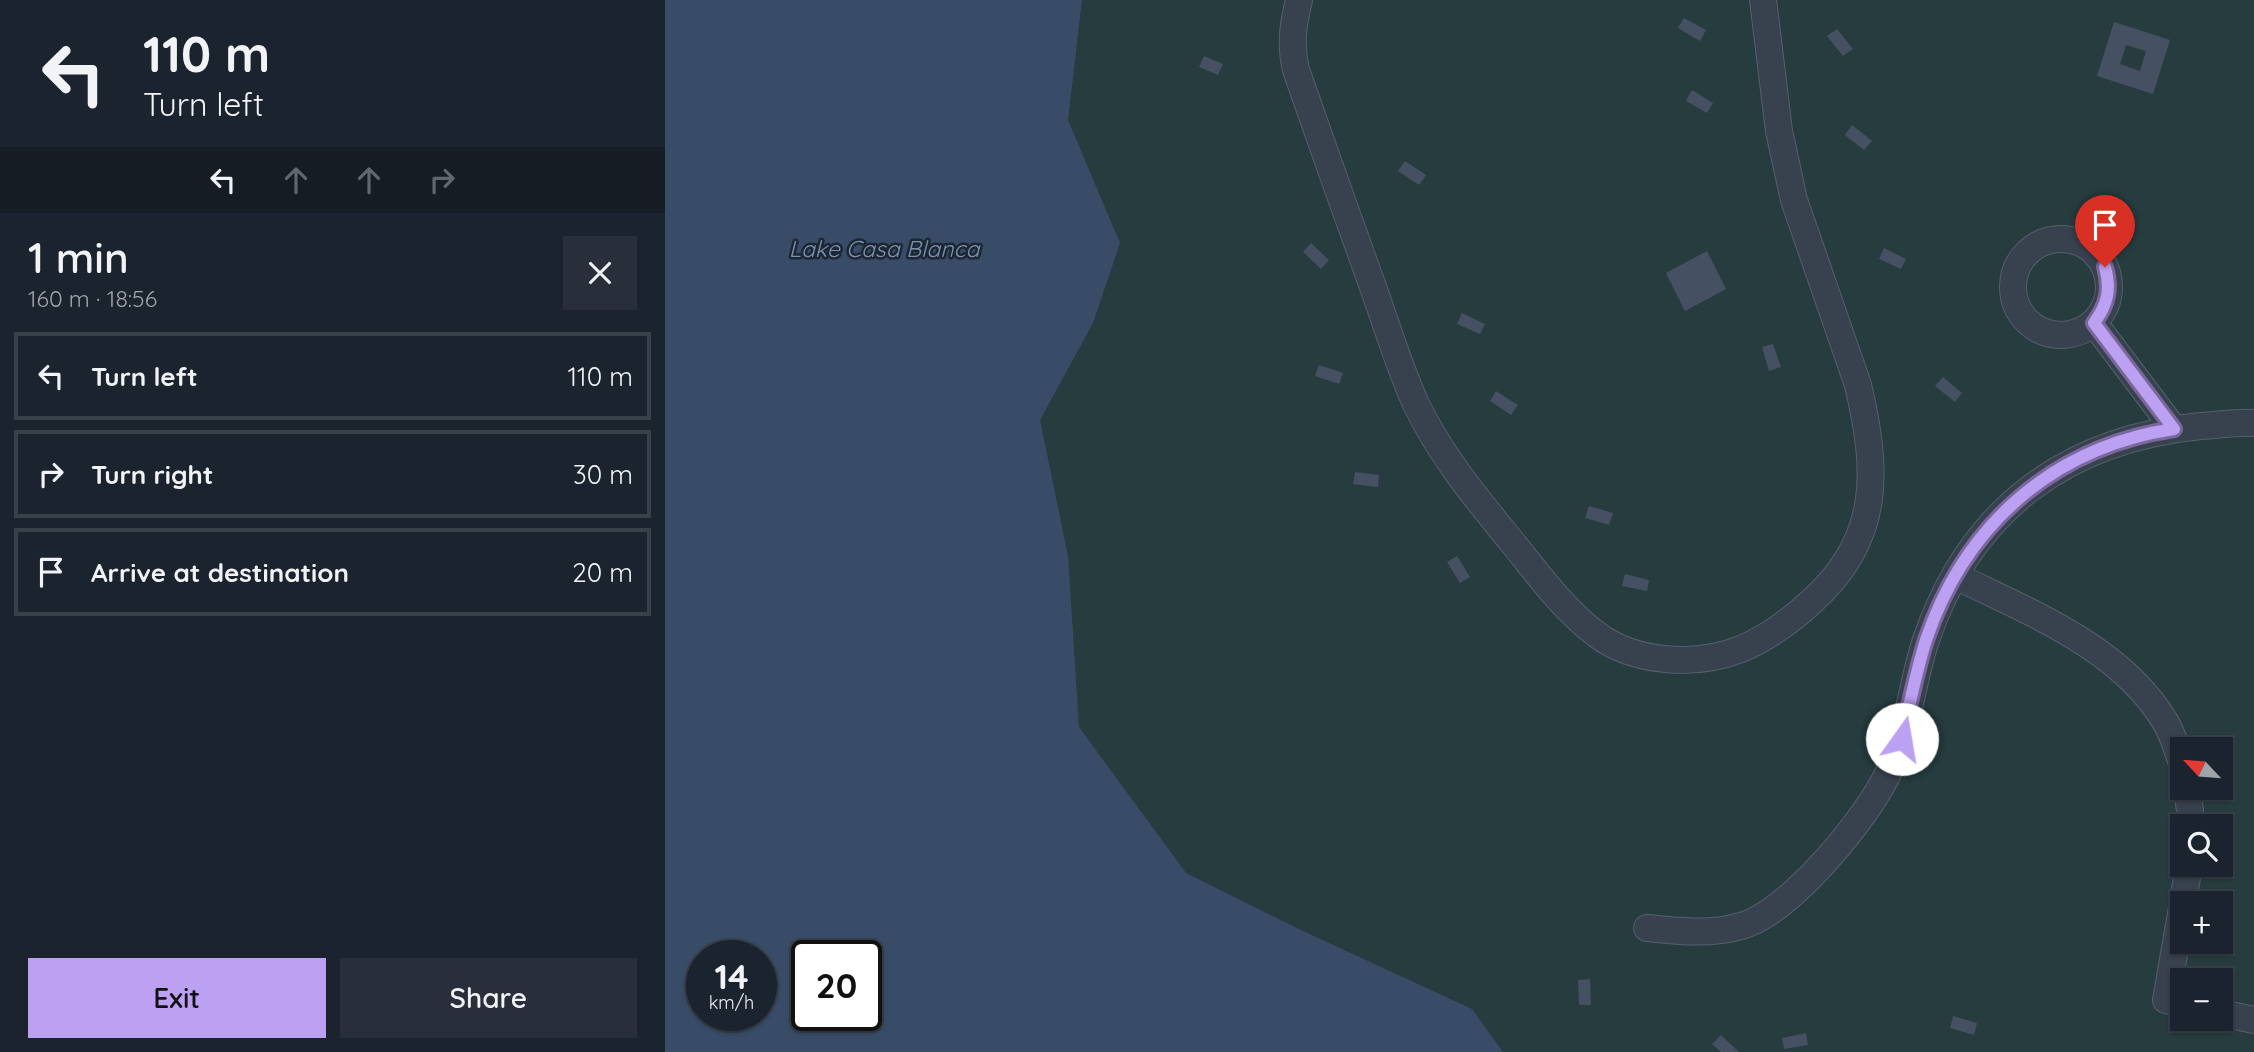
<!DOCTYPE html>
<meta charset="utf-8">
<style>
:root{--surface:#1b232e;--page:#282f3a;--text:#f1f3f6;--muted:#a0a4aa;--line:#39404a;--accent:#bca0f2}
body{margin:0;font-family:Quicksand,sans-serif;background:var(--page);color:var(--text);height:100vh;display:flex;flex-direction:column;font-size:26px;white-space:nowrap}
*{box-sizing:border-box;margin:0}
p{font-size:23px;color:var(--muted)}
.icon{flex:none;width:38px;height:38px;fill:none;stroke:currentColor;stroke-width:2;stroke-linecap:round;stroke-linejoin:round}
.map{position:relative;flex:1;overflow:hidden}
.sheet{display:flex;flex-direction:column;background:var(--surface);width:665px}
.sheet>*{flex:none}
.guide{background:#1b232e;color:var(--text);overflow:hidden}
.needle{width:46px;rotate:296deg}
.fabs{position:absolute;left:1505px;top:737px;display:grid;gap:14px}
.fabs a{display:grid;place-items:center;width:63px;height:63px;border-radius:0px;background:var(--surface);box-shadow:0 2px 5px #0004,0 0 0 2px var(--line);font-size:35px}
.speed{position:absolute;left:21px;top:940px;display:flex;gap:14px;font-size:35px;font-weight:700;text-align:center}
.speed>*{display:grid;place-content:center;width:91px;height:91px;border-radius:50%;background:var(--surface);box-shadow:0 2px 5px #0004,0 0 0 2px var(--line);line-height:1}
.speed small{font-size:18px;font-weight:400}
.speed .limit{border:4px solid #111;border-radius:10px;background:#fff;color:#111}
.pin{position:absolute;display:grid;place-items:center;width:60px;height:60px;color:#fff;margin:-72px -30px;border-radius:50% 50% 50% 0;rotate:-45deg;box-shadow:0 0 7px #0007}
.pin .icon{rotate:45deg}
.me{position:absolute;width:77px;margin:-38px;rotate:13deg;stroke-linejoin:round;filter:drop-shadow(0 0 5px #0008)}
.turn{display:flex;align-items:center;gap:24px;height:147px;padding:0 28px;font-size:32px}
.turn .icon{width:91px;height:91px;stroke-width:2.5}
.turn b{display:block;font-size:49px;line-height:60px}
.lanes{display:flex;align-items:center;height:66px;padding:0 28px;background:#0003;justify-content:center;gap:35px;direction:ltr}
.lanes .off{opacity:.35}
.round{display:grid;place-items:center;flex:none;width:74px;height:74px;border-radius:0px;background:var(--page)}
.head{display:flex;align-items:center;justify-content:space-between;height:119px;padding:0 28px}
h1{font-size:42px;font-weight:600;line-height:52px}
.action{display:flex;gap:14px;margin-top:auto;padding:14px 28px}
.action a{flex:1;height:80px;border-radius:0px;background:var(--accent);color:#111;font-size:28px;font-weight:600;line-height:80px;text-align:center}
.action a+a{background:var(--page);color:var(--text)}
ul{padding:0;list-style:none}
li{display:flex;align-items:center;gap:21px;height:88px;margin:0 14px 10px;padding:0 14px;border:4px solid var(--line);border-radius:0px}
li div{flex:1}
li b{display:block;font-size:26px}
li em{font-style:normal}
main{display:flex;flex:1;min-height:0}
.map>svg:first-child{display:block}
.green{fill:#263c3f;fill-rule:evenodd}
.water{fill:#394c67;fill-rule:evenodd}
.building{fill:#455162;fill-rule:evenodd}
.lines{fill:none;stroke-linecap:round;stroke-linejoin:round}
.minor-casing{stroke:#565f6c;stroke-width:28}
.minor{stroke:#38414e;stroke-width:26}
.route-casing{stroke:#7a689d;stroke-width:18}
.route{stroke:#bca0f2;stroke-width:12}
.labels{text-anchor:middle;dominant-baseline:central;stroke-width:5;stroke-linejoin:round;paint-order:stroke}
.water-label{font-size:23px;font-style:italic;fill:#7c92b1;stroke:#1d2633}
</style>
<main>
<section class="sheet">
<div class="guide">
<div class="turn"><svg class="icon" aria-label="left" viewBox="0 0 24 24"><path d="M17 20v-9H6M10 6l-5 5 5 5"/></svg><div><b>110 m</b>Turn left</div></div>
<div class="lanes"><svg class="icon" aria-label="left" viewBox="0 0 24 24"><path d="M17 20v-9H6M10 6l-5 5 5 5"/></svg><svg class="icon off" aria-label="ahead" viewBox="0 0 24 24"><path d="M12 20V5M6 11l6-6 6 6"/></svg><svg class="icon off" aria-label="ahead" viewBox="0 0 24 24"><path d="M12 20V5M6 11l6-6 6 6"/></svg><svg class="icon off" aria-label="right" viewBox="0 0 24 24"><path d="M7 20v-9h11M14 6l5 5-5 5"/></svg></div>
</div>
<div class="head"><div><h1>1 min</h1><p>160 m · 18:56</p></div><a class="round"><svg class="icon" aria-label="close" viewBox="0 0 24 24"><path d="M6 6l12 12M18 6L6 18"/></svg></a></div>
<ul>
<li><svg class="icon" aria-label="left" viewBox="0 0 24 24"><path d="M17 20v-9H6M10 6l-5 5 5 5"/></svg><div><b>Turn left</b></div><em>110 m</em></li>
<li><svg class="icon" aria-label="right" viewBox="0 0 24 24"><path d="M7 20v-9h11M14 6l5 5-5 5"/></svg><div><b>Turn right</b></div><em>30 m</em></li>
<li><svg class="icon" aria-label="arrive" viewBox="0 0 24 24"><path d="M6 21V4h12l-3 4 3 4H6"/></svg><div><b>Arrive at destination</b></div><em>20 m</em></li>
</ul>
<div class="action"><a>Exit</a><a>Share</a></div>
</section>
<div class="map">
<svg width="1589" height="1052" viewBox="0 0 1589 1052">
<rect width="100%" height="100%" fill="#242f3e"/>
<!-- green -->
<path class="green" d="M0,0H1589V1052H0ZM1517,749H1556V788H1517ZM1517,826H1556V864H1517ZM1517,903H1556V942H1517ZM37,956H96V1015H37ZM142,956H201V1015H142ZM1517,980H1556V1018H1517Z"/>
<!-- water -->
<path class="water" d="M0,0H417L403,120L455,243L428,323L375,420L403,556L414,727L521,873L638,931L807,1009L838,1052H0ZM37,956H96V1015H37ZM142,956H201V1015H142Z"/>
<!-- building -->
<path class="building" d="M1019,18L1041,30L1035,41L1013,28Z
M1449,22L1505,40L1488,94L1432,76ZM1461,45L1481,51L1475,71L1455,64Z
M1172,29L1188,49L1178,56L1162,36Z
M539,56L558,64L553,75L534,67Z
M1027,90L1048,103L1042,113L1021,101Z
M1187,125L1207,141L1199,150L1180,135Z
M740,161L761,175L754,185L733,171Z
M646,243L664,260L656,269L638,252Z
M1219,248L1241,259L1236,269L1214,259Z
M1042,251L1061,289L1020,311L1001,273Z
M797,313L820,324L815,334L792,324Z
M1108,344L1116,367L1104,371L1097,347Z
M654,365L678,373L674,384L650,376Z
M1278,377L1297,393L1290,402L1270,386Z
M831,391L853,405L846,415L825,401Z
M690,472L714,475L713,487L688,484Z
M924,506L948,513L944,525L920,518Z
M792,556L805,577L795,583L782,562Z
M960,574L984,580L982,591L957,586Z
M925,979L926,1005H914L913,980Z
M1288,1016L1312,1023L1309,1035L1285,1028Z
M1141,1033L1143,1045L1119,1049L1117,1038Z
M1056,1035L1074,1052H1056L1047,1044Z"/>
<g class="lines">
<defs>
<path id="minor" d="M634,0C628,24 625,45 631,70C656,142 682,215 708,287C722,326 734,367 751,404C776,456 811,498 847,542C873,574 898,609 931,634C969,663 1031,667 1076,649C1100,639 1127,620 1146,602C1217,539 1213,470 1193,385L1129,200L1114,131L1098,0
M1348 287a48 48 0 1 1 96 0a48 48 0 1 1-96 0Z
M1429,323L1509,429
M1291,576C1365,613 1456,647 1501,723C1508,735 1512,750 1517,763
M1522,788L1527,826
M1518,903L1524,864
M1517,908L1501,1000L1517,1004
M982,928C1014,931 1045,935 1076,926C1126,912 1206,814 1226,767C1244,726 1247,682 1261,640C1305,510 1401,439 1536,426C1554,425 1571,422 1589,423
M1556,1013L1589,1020"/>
</defs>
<!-- minor casing -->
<use href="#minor" class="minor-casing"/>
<!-- minor -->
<use href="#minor" class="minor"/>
</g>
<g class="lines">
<defs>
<path id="route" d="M1237,739C1244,706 1251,672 1261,640C1300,525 1388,447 1509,429L1429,323C1443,304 1446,289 1440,267"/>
</defs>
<!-- route casing -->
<use href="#route" class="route-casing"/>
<!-- route -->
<use href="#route" class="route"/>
</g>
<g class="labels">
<!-- water labels -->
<g class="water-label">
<text x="219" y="248">Lake Casa Blanca</text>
</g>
</g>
</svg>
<div class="fabs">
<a><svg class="needle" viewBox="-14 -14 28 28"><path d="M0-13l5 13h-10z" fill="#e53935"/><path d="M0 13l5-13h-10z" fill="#a0a4aa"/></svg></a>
<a><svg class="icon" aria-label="search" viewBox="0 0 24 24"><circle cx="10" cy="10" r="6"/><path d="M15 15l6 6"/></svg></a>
<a>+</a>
<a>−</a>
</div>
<div class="speed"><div>14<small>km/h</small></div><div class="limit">20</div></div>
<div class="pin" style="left:1440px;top:267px;background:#d93025"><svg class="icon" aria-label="arrive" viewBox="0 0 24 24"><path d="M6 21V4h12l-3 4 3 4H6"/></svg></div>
<svg class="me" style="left:1237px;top:739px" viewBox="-20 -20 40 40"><circle r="19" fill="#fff"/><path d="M0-13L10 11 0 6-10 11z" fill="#bca0f2"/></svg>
</div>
</main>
